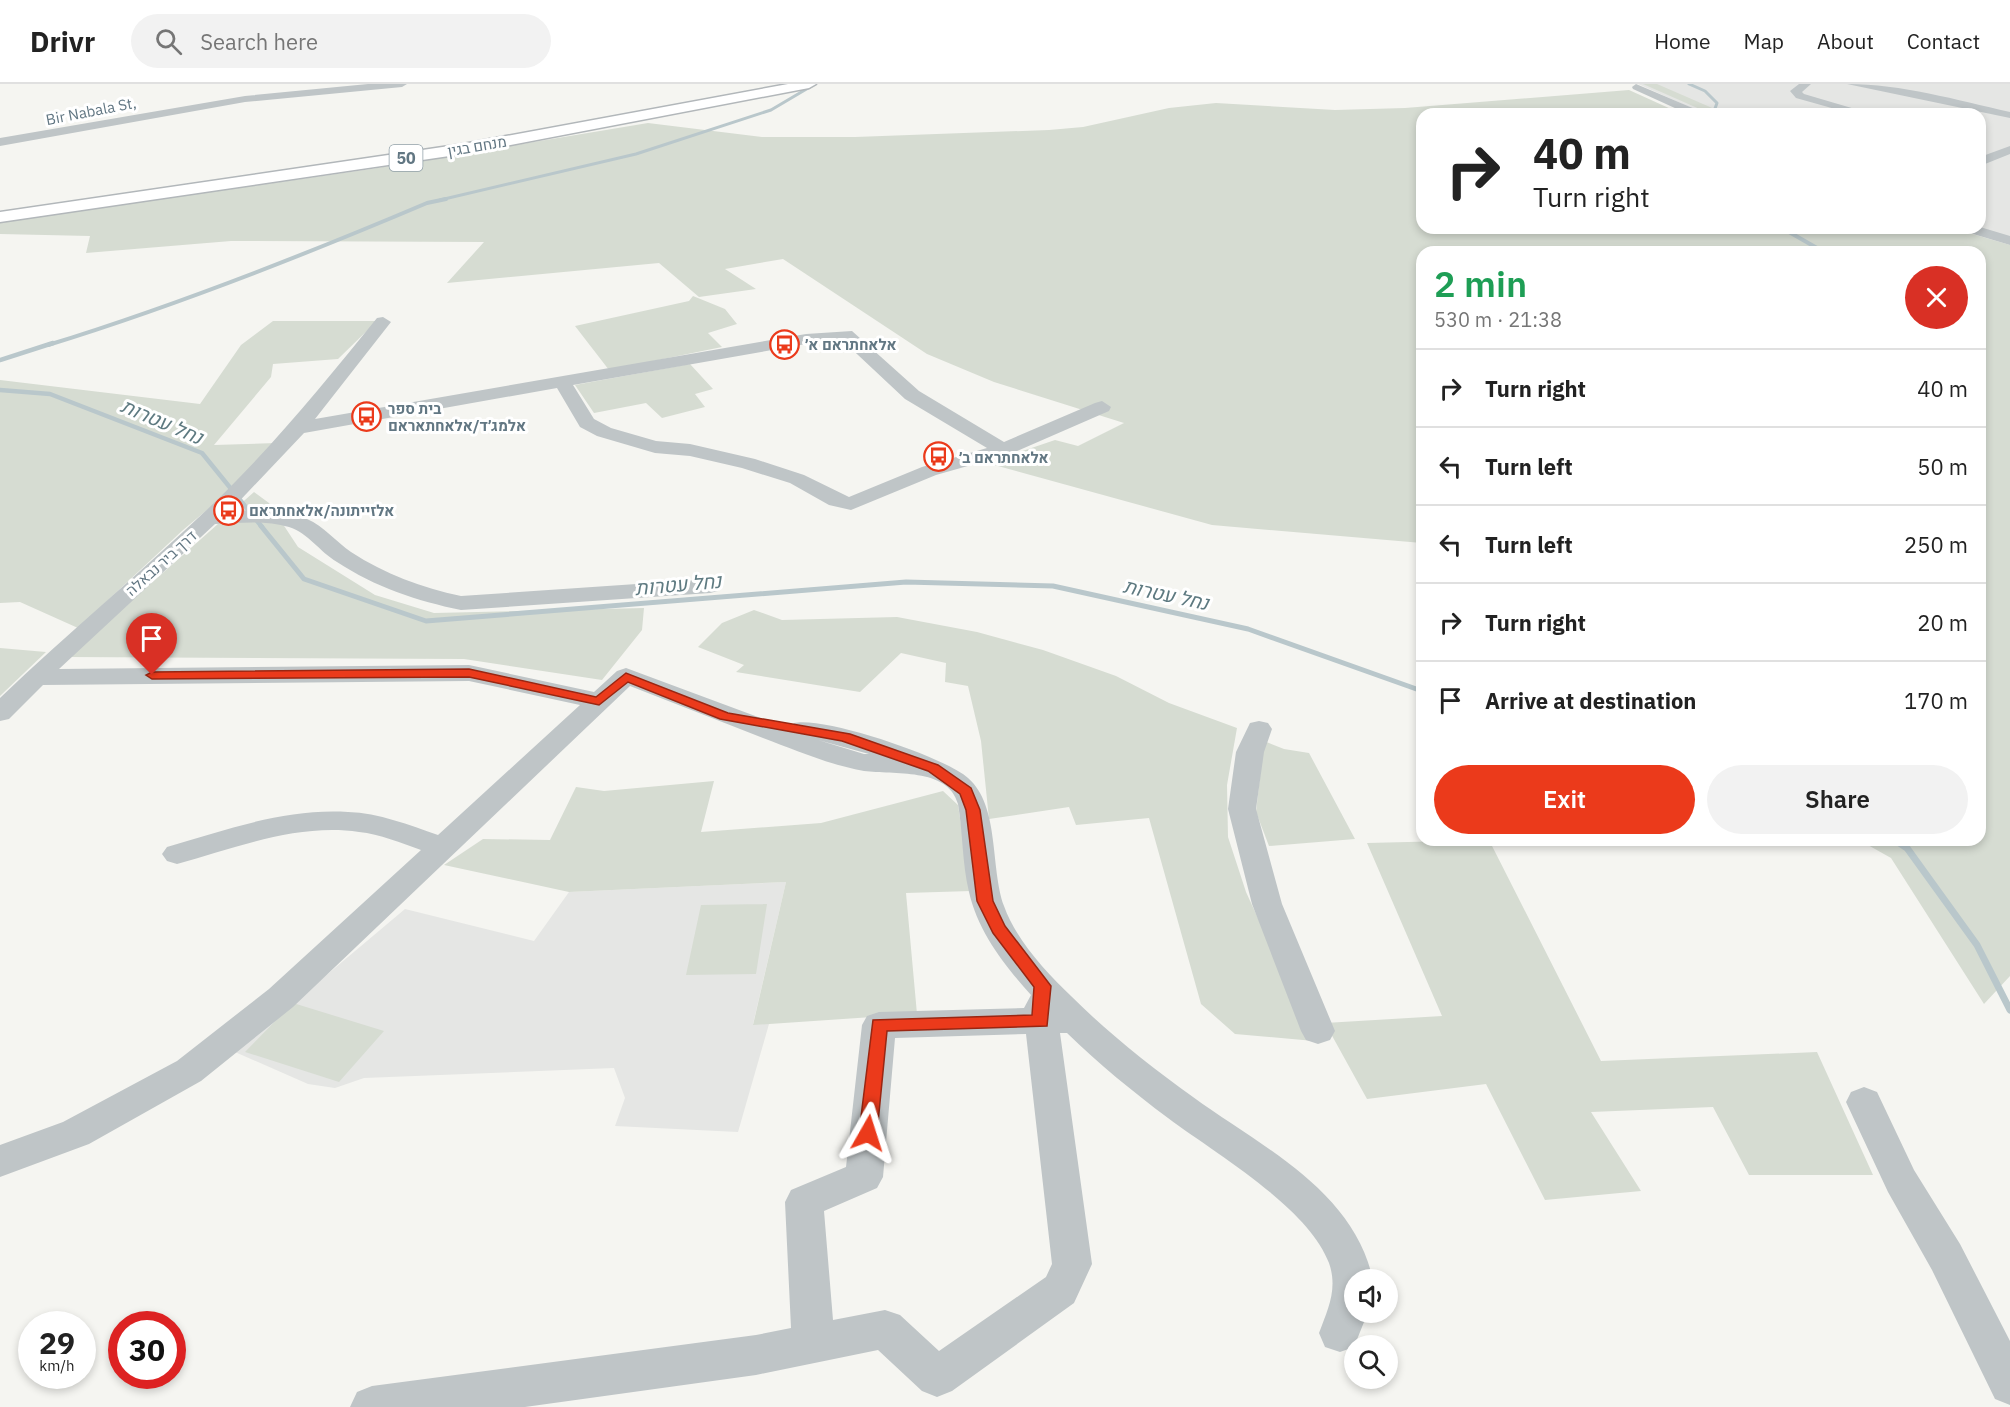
<!DOCTYPE html>
<meta charset="utf-8">
<style>
:root{--surface:#fff;--page:#f2f2f2;--text:#222;--muted:#767676;--line:#e0e0e0;--accent:#eb3a1b}
body{margin:0;font-family:"IBM Plex Sans",Heebo,sans-serif;background:var(--page);color:var(--text);height:100vh;display:flex;flex-direction:column;font-size:22px;white-space:nowrap}
*{box-sizing:border-box;margin:0}
p{font-size:20px;color:var(--muted)}
.icon{flex:none;width:33px;height:33px;fill:none;stroke:currentColor;stroke-width:2;stroke-linecap:round;stroke-linejoin:round}
.map{position:relative;flex:1;overflow:hidden}
.details{position:absolute;left:1416px;top:162px;width:570px;height:600px;display:flex;flex-direction:column;background:var(--surface);border-radius:18px;box-shadow:0 3px 9px #0003}
.details>*{flex:none}
.banner{position:absolute;left:1416px;top:24px;width:570px;height:126px;border-radius:18px;box-shadow:0 3px 9px #0003;background:#fff;color:var(--text);overflow:hidden}
.controls{position:absolute;left:1344px;top:1185px;display:grid;gap:12px}
.controls a{display:grid;place-items:center;width:54px;height:54px;border-radius:50%;background:var(--surface);box-shadow:0 3px 9px #0003;font-size:30px}
.speed{position:absolute;left:18px;top:1227px;display:flex;gap:12px;font-size:30px;font-weight:700;text-align:center}
.speed>*{display:grid;place-content:center;width:78px;height:78px;border-radius:50%;background:var(--surface);box-shadow:0 3px 9px #0003;line-height:1}
.speed small{font-size:15px;font-weight:400}
.speed .limit{border:9px solid #d22;background:#fff;color:#111}
.pin{position:absolute;display:grid;place-items:center;width:51px;height:51px;color:#fff;margin:-62px -26px;border-radius:50% 50% 50% 0;rotate:-45deg;box-shadow:0 0 6px #0007}
.pin .icon{rotate:45deg}
.me{position:absolute;width:66px;margin:-33px;rotate:6deg;stroke-linejoin:round;filter:drop-shadow(0 0 4px #0008)}
.turn{display:flex;align-items:center;gap:21px;height:126px;padding:0 18px;font-size:27px}
.turn .icon{width:78px;height:78px;stroke-width:2.5}
.turn b{display:block;font-size:42px;line-height:51px}
.round{display:grid;place-items:center;flex:none;width:63px;height:63px;border-radius:32px;background:var(--page)}
.headline{display:flex;align-items:center;justify-content:space-between;height:102px;padding:0 18px}
h1{font-size:36px;font-weight:600;line-height:45px;color:#1e9e55}
.primary-button{display:flex;gap:12px;margin-top:auto;padding:12px 18px}
.primary-button a{flex:1;height:69px;border-radius:36px;background:var(--accent);color:#fff;font-size:24px;font-weight:600;line-height:69px;text-align:center}
.primary-button a+a{background:var(--page);color:var(--text)}
ul{padding:0;list-style:none}
li{display:flex;align-items:center;gap:18px;height:78px;padding:0 18px;border-top:2px solid var(--line)}
li div{flex:1}
li b{display:block;font-size:22px}
li em{font-style:normal}
header{display:flex;align-items:center;gap:36px;box-sizing:border-box;height:84px;padding:0 30px;background:var(--surface);border-bottom:2px solid var(--line)}
header strong{font-size:28px}
nav{display:flex;gap:33px;margin-inline-start:auto;font-size:21px}
.search{width:420px;height:54px;background:var(--page);display:flex;align-items:center;gap:15px;box-sizing:border-box;padding:0 21px;border-radius:33px;color:var(--muted);font-size:22px}
.map>svg:first-child{display:block}
.built{fill:#e5e6e4}
.green{fill:#d6dcd2}
.lines{fill:none;stroke-linecap:round;stroke-linejoin:round}
.stream-far4{stroke:#b9c7cb;stroke-width:3}
.stream-far3{stroke:#b9c7cb;stroke-width:4}
.stream-far2{stroke:#b9c7cb;stroke-width:4.5}
.stream-far1{stroke:#b9c7cb;stroke-width:5}
.stream{stroke:#b9c7cb;stroke-width:7}
.highway-casing{stroke:#b2b7ba;stroke-width:3}
.minor{fill:#bfc5c7;fill-rule:evenodd}
.highway{fill:#fff;fill-rule:evenodd}
.route{fill:#eb3a1b;stroke:#992612;stroke-width:1.5}
.labels{text-anchor:middle;dominant-baseline:central;stroke-width:6;stroke-linejoin:round;paint-order:stroke}
.far-street-label{font-size:15px;fill:#627783;stroke:#fff}
.far-poi-label{font-size:15px;font-weight:bold;fill:#627783;stroke:#fff;text-anchor:start}
.shield{fill:#fff;stroke:#91a0a8;stroke-width:1.5}
.shield-label{font-size:16px;font-weight:bold;fill:#627783}
.water-label{font-size:20px;font-style:italic;fill:#5e7a81;stroke:#fff}
</style>
<header>
<strong>Drivr</strong>
<div class="search"><svg class="icon" aria-label="search" viewBox="0 0 24 24"><circle cx="10" cy="10" r="6"/><path d="M15 15l6 6"/></svg>Search here</div>
<nav><a>Home</a><a>Map</a><a>About</a><a>Contact</a></nav>
</header>
<div class="map">
<svg width="2010" height="1323" viewBox="0 0 2010 1323">
<rect width="100%" height="100%" fill="#f5f5f1"/>
<!-- built -->
<path class="built" d="M1638,0H2010V154L1980,144V30H1705Z
M786,798L753,940H769L738,1048L615,1042L625,1014L614,984L364,994L335,1004L308,1000L235,968L405,825L534,857L569,808Z"/>
<!-- green -->
<path class="green" d="M1643,0H1657L1726,30H1711Z
M1629,6L1682,30H1422V144H1952L2010,161V892L1984,920L1891,774L1859,756H1980V168H1422V459L1212,441L987,379L1055,356L1078,362L1124,339L994,298L927,270L783,175L725,185L756,205L699,213L659,179L447,199L484,158L231,157L86,169L90,152L0,150V138L371,85L648,39L762,53H855L1049,46L1083,43L1169,24L1216,19L1335,26L1405,24Z
M693,212L725,225L737,240L708,249L722,263L609,286L575,242L689,217Z
M273,237H377L338,275L273,280L271,293L214,361L276,359L244,395L183,446L78,544L20,518L0,519V296L200,320L241,261Z
M690,280L713,305L695,310L705,323L662,334L646,319L594,329L575,301Z
M254,408L269,419L298,463L375,511L434,529L644,524L642,546L602,596L464,575L68,573Z
M754,526L782,536L897,533L977,548L1043,566L1116,592L1169,619L1237,644L1227,701L1228,753L1246,808L1314,957L1235,950L1201,920L1149,734L1076,741L1069,723L989,735L981,657L968,602L945,598L946,579L901,569L860,608L736,588L744,581L698,563L722,539Z
M0,564L46,568L0,612Z
M1264,657L1284,665L1309,669L1355,755L1269,762L1256,728Z
M714,697L701,748L821,739L943,707L958,721L971,807L906,809L917,930L753,941L786,798L569,808L444,781L483,755L550,756L576,703L604,707Z
M1489,756L1601,977L1817,968L1873,1091H1749L1713,1023L1591,1028L1641,1107L1545,1116L1486,1000L1367,1015L1325,939L1442,932L1367,759Z
M767,820L756,890L686,891L701,821Z
M293,919L384,947L339,998L245,968Z"/>
<g class="lines">
<!-- stream-far4 -->
<path class="stream-far4" d="M1689,0L1705,7L1717,19L1713,30
M440,116L636,70L771,26L815,0"/>
<!-- stream-far3 -->
<path class="stream-far3" d="M1782,144L1824,168
M48,261C178,221 302,172 427,119L446,115"/>
<!-- stream-far2 -->
<path class="stream-far2" d="M0,276L53,259
M0,306L50,310L202,369L262,443"/>
<!-- stream-far1 -->
<path class="stream-far1" d="M261,442L304,495L426,537L906,498L1053,502L1248,545L1422,607"/>
<!-- stream -->
<path class="stream" d="M1895,756L1907,764L1977,861L2010,926"/>
<defs>
<path id="highway" d="M788,0H816L809,4L463,70L0,138V128L463,60Z"/>
</defs>
<!-- highway casing -->
<use href="#highway" class="highway-casing"/>
<!-- minor -->
<path class="minor" d="M368,0H407L402,3L245,18L0,62V54L245,12Z
M1636,0L1702,28L1704,30H1688L1633,5L1632,3Z
M1799,0H1811L1802,8L1804,10L1872,30H1853L1796,14L1790,7Z
M1847,0C1902,0 1956,16 2010,28V34Z
M2010,62V70L1980,82V73Z
M1980,143L2010,152V161L1963,147L1961,144Z
M383,233L391,238L315,335L806,250L852,247L919,307L1004,358L1095,319L1102,317L1111,323L1109,327L1010,370L936,391L851,426L829,421L790,399L742,384L690,372L655,369L597,352L580,343L557,304L304,349L230,427C256,426 283,426 307,435C324,442 336,458 351,468C385,490 422,504 461,512L710,495L718,497L722,502L718,507L710,509L461,526C417,517 375,503 337,478C320,468 308,449 289,443C266,436 239,439 215,440L59,585L469,581L594,608L617,587L626,584L790,645L794,639C824,632 945,673 968,694C1000,722 990,783 1004,822C1016,856 1046,888 1071,912C1108,949 1150,982 1193,1013C1260,1062 1354,1106 1373,1196H1354V1228H1368L1354,1263L1340,1268L1325,1263L1319,1249C1328,1225 1338,1205 1329,1179C1308,1123 1216,1070 1168,1034C1133,1008 1099,980 1067,949H1060L1092,1180L1074,1219L952,1307L937,1313L922,1307L878,1266L756,1291L525,1323H350L357,1308L372,1302L756,1251L791,1244L785,1118L791,1106L846,1083L862,941L867,932L879,928L1024,924L1031,911C1005,882 978,848 969,808C962,779 963,749 958,720C948,683 893,691 864,687C830,681 795,666 763,654C719,637 674,619 630,602L293,923L201,997L89,1060L0,1093V1061L63,1038L177,977L269,905L421,766C401,759 380,750 359,748C297,739 235,764 177,780L167,777L162,770L167,763C225,746 286,724 348,728C379,729 409,741 438,751L580,621L469,597L43,601L9,635L0,637V614C70,547 145,485 215,418C274,361 325,298 377,234ZM842,256L905,315L987,364L922,383L849,413L804,391L755,375L690,360L656,357L611,344L594,335L573,301L806,260ZM818,656L869,670H864ZM1026,950L1052,1180L1046,1193L939,1267L900,1231L885,1226L833,1236L824,1127L877,1104L883,1093L895,954Z
M1259,637L1268,639L1272,645L1264,668L1256,725L1282,820L1335,947L1330,956L1318,960L1306,956L1301,947L1252,820L1228,725L1236,668L1250,639Z
M1864,1003L1877,1008L1914,1086L1960,1160L2010,1257V1321L1995,1315L1932,1186L1888,1108L1846,1018L1851,1008Z"/>
<!-- highway -->
<use href="#highway" class="highway"/>
</g>
<!-- route -->
<path class="route" d="M469,585L596,613L626,589L728,629L850,650L938,681L971,704L980,726L993,817L1005,842L1051,902L1047,942L887,947L877,1049L874,1055L868,1057L861,1055L859,1049L873,936L1032,931L1034,903L993,849L977,817L966,726L960,710L928,687L842,657L720,635L628,598L599,621L469,593L152,595L146,591L152,588Z"/>
<!-- icons -->
<defs>
<symbol id="bus-ring" viewBox="-11 -11 22 22"><circle r="9.5" fill="#fff" stroke="#eb3a1b" stroke-width="1.5"/><path d="M-5-6H5V4H4V6H2V4H-2V6H-4V4H-5ZM-3.5-4V0h7V-4ZM-3.5 1.2v1.5H-2V1.2ZM2 1.2v1.5H3.5V1.2Z" fill="#eb3a1b"/></symbol>
</defs>
<g fill-rule="evenodd">
<use href="#bus-ring" x="768" y="244" width="33" height="33"/>
<use href="#bus-ring" x="350" y="316" width="33" height="33"/>
<use href="#bus-ring" x="922" y="356" width="33" height="33"/>
<use href="#bus-ring" x="212" y="410" width="33" height="33"/>
</g>
<g class="labels">
<!-- far-street labels -->
<g class="far-street-label">
<text transform="translate(91 27) rotate(-11)">Bir Nabala St,</text>
<text transform="translate(477 62) rotate(-10)">מנחם בגין</text>
<text transform="translate(161 479) rotate(-42)">דרך ביר נבאלה</text>
</g>
<!-- far-poi labels -->
<g class="far-poi-label">
<text x="805" y="260">אלאחתראם א׳</text>
<text x="388" y="324">בית ספר<tspan x="388" dy="17">אלמג׳ד/אלאחתאראם</tspan></text>
<text x="959" y="373">אלאחתראם ב׳</text>
<text x="249" y="426">אלזייתונה/אלאחתראם</text>
</g>
<!-- shield labels -->
<rect class="shield" x="389.5" y="61" width="33" height="26" rx="4.5"/>
<g class="shield-label">
<text x="406" y="74">50</text>
</g>
<!-- water labels -->
<g class="water-label">
<text transform="translate(162 337) rotate(23)">נחל עטרות</text>
<text transform="translate(678 500) rotate(-5)">נחל עטרות</text>
<text transform="translate(1166 510) rotate(12)">נחל עטרות</text>
</g>
</g>
</svg>
<div class="controls">
<a><svg class="icon" aria-label="sound" viewBox="0 0 24 24"><path d="M4 9h4l5-4v14l-5-4H4zM17 9q2 3 0 6"/></svg></a>
<a><svg class="icon" aria-label="search" viewBox="0 0 24 24"><circle cx="10" cy="10" r="6"/><path d="M15 15l6 6"/></svg></a>
</div>
<div class="speed"><div>29<small>km/h</small></div><div class="limit">30</div></div>
<div class="pin" style="left:152px;top:591px;background:#d93025"><svg class="icon" aria-label="arrive" viewBox="0 0 24 24"><path d="M6 21V4h12l-3 4 3 4H6"/></svg></div>
<svg class="me" style="left:868px;top:1049px" viewBox="-20 -20 40 40"><path d="M0-17L14 15 0 8-14 15z" fill="#eb3a1b" stroke="#fff" stroke-width="4"/></svg>
<div class="banner">
<div class="turn"><svg class="icon" aria-label="right" viewBox="0 0 24 24"><path d="M7 20v-9h11M14 6l5 5-5 5"/></svg><div><b>40 m</b>Turn right</div></div>
</div>
<section class="details">
<div class="headline"><div><h1>2 min</h1><p>530 m · 21:38</p></div><a class="round" style="background:#d93025;color:#fff"><svg class="icon" aria-label="close" viewBox="0 0 24 24"><path d="M6 6l12 12M18 6L6 18"/></svg></a></div>
<ul>
<li><svg class="icon" aria-label="right" viewBox="0 0 24 24"><path d="M7 20v-9h11M14 6l5 5-5 5"/></svg><div><b>Turn right</b></div><em>40 m</em></li>
<li><svg class="icon" aria-label="left" viewBox="0 0 24 24"><path d="M17 20v-9H6M10 6l-5 5 5 5"/></svg><div><b>Turn left</b></div><em>50 m</em></li>
<li><svg class="icon" aria-label="left" viewBox="0 0 24 24"><path d="M17 20v-9H6M10 6l-5 5 5 5"/></svg><div><b>Turn left</b></div><em>250 m</em></li>
<li><svg class="icon" aria-label="right" viewBox="0 0 24 24"><path d="M7 20v-9h11M14 6l5 5-5 5"/></svg><div><b>Turn right</b></div><em>20 m</em></li>
<li><svg class="icon" aria-label="arrive" viewBox="0 0 24 24"><path d="M6 21V4h12l-3 4 3 4H6"/></svg><div><b>Arrive at destination</b></div><em>170 m</em></li>
</ul>
<div class="primary-button"><a>Exit</a><a>Share</a></div>
</section>
</div>
